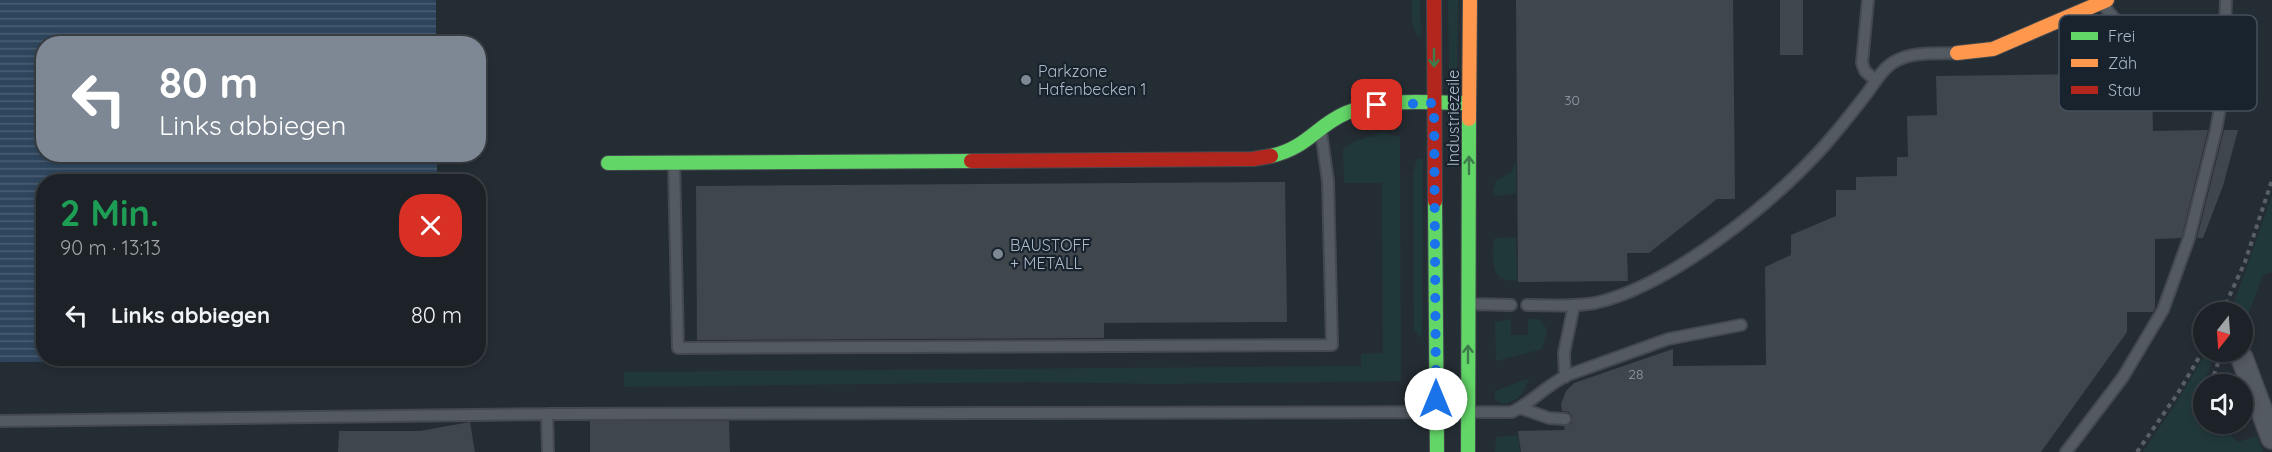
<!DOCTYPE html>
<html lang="de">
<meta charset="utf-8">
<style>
:root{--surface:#1c2227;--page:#292f33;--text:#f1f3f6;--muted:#a0a4a7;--line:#3a3f44}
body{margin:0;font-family:Quicksand,sans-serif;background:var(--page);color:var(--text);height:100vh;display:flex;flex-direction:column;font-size:22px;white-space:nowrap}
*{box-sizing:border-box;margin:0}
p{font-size:20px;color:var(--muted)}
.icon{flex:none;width:33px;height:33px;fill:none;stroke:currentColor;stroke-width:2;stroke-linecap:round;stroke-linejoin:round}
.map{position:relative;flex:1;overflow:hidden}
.sheet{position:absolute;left:36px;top:174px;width:450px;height:192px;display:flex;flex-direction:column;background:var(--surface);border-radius:24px;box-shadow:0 3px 9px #0003,0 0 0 2px var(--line)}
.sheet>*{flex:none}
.banner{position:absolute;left:36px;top:36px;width:450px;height:126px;border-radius:24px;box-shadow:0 3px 9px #0003,0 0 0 2px var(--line);background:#7d8894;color:#fff;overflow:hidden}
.needle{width:39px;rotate:197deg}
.tools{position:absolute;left:2193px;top:302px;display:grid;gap:12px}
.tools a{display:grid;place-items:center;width:60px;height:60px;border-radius:50%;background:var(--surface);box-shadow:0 3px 9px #0003,0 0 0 2px var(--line);font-size:30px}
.pin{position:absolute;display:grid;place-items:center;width:51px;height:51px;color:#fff;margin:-26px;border-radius:12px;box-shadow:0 3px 9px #0006}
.me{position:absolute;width:66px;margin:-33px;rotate:0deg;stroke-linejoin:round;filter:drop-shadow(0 0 4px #0008)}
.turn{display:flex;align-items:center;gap:21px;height:126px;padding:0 24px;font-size:27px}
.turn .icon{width:78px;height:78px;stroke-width:2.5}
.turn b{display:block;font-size:42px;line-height:51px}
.round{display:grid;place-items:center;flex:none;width:63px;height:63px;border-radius:24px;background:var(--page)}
.overview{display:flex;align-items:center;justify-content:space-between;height:102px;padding:0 24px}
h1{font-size:36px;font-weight:700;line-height:45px;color:#1e9e55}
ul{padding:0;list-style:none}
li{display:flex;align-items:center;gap:18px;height:78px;padding:0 24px}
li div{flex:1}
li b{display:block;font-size:22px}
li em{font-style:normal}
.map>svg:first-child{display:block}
.green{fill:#21383a}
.water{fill:url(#water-rules)}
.building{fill:#3f464c}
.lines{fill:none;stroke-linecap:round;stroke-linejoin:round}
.lane-casing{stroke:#43494e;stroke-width:14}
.street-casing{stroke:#43494e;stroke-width:24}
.fast-casing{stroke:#43494e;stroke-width:16}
.slow-casing{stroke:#43494e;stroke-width:16}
.jam-casing{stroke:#43494e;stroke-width:16}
.path{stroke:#585f66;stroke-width:4;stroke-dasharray:4.5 4.5;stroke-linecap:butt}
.lane{stroke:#545a62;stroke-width:10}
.street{stroke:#545a62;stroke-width:21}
.fast{stroke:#63d668;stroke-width:14}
.slow{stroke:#ff974d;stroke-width:14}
.jam{stroke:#b3261e;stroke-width:14}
.oneway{stroke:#3e7c4b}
.route{stroke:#1a73e8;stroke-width:10;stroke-dasharray:0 18}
.poi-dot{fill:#7d8894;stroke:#18232e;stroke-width:2}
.labels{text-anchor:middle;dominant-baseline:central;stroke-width:4.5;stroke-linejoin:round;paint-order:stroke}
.number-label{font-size:14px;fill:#929ca8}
.poi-label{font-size:16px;fill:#adb9c7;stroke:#18232e;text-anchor:start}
.street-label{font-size:16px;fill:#adb9c7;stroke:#18232e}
.key{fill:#18232e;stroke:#45505c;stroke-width:1.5}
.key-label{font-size:16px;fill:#adb9c7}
</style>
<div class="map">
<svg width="2272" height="452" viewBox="0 0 2272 452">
<defs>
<pattern id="water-rules" width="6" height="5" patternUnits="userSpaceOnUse" patternTransform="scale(1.5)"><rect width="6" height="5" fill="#2e465d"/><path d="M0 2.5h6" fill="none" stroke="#4a5f73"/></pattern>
</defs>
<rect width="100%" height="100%" fill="#252d34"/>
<!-- green -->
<path class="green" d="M1412,0H1420L1421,34L1419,37C1410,27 1412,13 1412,0Z
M1448,0H1458L1457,78L1453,79L1449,77Z
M1383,132L1400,137L1401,381L1160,384L1032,382L624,387V372L1361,366V354L1383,353L1382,183H1344L1343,149L1355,141Z
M1417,158L1423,159L1422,337H1420L1414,330L1413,175Z
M1516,161V193L1496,196L1493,192L1496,181L1512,171Z
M2272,195V272L2263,275L2245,323L2252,345L2243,349L2242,312H2233V306Z
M1516,237L1517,281C1499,280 1495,278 1493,258C1493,251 1492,245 1495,238Z
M1511,319V335H1528V319H1539L1547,329L1542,349L1496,361L1495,322Z
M2207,351H2216L2199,397L2203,407L2204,423H2219L2238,442L2257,436L2263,452H2143L2178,400Z
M1529,378C1524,393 1519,401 1503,404L1495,400V391Z
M1518,435L1520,452H1495L1496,437Z"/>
<!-- water -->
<path class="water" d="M0,0H436V43L44,44V154L437,155V181L44,182V358L438,360L0,362Z"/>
<!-- building -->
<path class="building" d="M1516,0H1733L1735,199H1717L1649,253H1627L1628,281L1518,282Z
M1780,0H1803V55H1780Z
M2152,73L2153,131L2208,130L2182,236L2181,238L2155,239V308L2153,312H2127V332L2041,452H1521L1518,431L1565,430L1564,426L1571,424L1572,416L1569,412L1562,411L1561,404L1566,391L1574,383L1673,349V366L1766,365L1765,267L1791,255V235L1836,216V190H1856V177L1897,176V157H1908L1907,116L1937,115L1936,76Z
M2224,130H2238L2223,186L2203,238H2197Z
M1285,182L1287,322L1104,323V338L697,340L696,186Z
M590,421H729L730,452H590Z
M470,422L475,452H338L339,431H420Z"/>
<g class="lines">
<defs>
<path id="lane" d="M1868,0L1862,63L1865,71L1876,81
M2102,2C2106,8 2111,16 2117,21C2147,41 2192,29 2225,27L2226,0
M674,163L678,348L1332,345L1328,181L1321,132
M1470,304L1511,305
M1527,305C1550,305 1573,307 1595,303C1671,286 1774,202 1825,145C1840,128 1854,110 1868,92C1875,82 1883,68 1894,62C1911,51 1938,54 1957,53
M1565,377L1564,353L1574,305
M1520,408L1549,418L1565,419
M547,414L548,452
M0,421L547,414L1512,412C1533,402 1546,385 1568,375L1668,339L1741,325
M2066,452L2123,377L2163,310L2189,238L2216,130L2224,85L2225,27"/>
<path id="street" d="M2242,358L2272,438"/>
<path id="fast" d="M1271,156C1307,148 1316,126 1346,113C1383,97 1430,103 1469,103
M608,163L971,161
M1435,201L1437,452
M1468,452L1469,119"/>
<path id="slow" d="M1957,53L1993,49L2107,0
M1469,119L1470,0"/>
<path id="jam" d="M1434,0L1435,201
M971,161L1253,159L1271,156"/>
</defs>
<!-- lane casing -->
<use href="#lane" class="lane-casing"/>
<!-- street casing -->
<use href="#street" class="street-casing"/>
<!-- fast casing -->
<use href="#fast" class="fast-casing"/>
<!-- slow casing -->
<use href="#slow" class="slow-casing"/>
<!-- jam casing -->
<use href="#jam" class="jam-casing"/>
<!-- path -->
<path class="path" d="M2222,312L2245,262L2272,180
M2211,384L2218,363
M2137,452L2178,393L2204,349"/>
<!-- lane -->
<use href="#lane" class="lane"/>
<!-- street -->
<use href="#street" class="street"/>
<!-- fast -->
<use href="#fast" class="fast"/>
<!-- slow -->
<use href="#slow" class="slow"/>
<!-- jam -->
<use href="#jam" class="jam"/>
</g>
<!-- one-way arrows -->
<defs><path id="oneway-shaft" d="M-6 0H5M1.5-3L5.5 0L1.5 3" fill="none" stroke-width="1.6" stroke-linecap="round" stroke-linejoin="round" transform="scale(1.5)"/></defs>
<g class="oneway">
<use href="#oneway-shaft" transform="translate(1434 58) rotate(90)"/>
<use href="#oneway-shaft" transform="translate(1469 165) rotate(-90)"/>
<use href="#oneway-shaft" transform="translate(1468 354) rotate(-90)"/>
</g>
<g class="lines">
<!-- route -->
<path class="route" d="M1377,105L1434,103L1436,399"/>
</g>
<!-- markers -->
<g class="poi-dot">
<circle cx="1026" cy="80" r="6"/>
<circle cx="998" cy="254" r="6"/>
</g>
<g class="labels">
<!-- number labels -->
<g class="number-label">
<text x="1572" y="100">30</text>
<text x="1636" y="374">28</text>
</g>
<!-- poi labels -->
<g class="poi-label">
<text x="1038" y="71">Parkzone<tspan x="1038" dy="18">Hafenbecken 1</tspan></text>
<text x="1010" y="245">BAUSTOFF<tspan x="1010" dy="18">+ METALL</tspan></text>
</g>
<!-- street labels -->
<g class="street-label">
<text transform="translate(1453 118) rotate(-90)">Industriezeile</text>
</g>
</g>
<!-- legend -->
<rect x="2059" y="15" width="198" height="96" rx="9" class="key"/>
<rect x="2071" y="32" width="27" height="8" fill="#63d668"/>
<rect x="2071" y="59" width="27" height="8" fill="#ff974d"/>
<rect x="2071" y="86" width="27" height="8" fill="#b3261e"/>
<g class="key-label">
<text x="2108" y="42">Frei</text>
<text x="2108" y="69">Zäh</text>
<text x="2108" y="96">Stau</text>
</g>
</svg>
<div class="tools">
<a><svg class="needle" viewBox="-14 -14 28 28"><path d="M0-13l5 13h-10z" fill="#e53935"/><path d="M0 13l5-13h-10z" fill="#a0a4a7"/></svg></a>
<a><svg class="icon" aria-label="sound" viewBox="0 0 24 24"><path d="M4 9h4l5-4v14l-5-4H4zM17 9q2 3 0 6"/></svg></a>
</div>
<div class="pin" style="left:1377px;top:105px;background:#d93025"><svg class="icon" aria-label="arrive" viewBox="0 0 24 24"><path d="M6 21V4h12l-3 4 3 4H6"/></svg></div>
<svg class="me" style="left:1436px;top:399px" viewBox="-20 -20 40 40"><circle r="19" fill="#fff"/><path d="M0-13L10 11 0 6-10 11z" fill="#1a73e8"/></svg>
<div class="banner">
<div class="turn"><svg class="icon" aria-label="left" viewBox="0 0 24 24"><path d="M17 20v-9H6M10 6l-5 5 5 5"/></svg><div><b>80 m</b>Links abbiegen</div></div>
</div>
<section class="sheet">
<div class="overview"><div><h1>2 Min.</h1><p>90 m · 13:13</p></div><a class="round" style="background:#d93025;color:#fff"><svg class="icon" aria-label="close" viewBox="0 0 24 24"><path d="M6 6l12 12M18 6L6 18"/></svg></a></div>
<ul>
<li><svg class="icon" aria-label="left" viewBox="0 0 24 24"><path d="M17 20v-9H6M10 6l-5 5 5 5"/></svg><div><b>Links abbiegen</b></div><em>80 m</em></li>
</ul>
</section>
</div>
